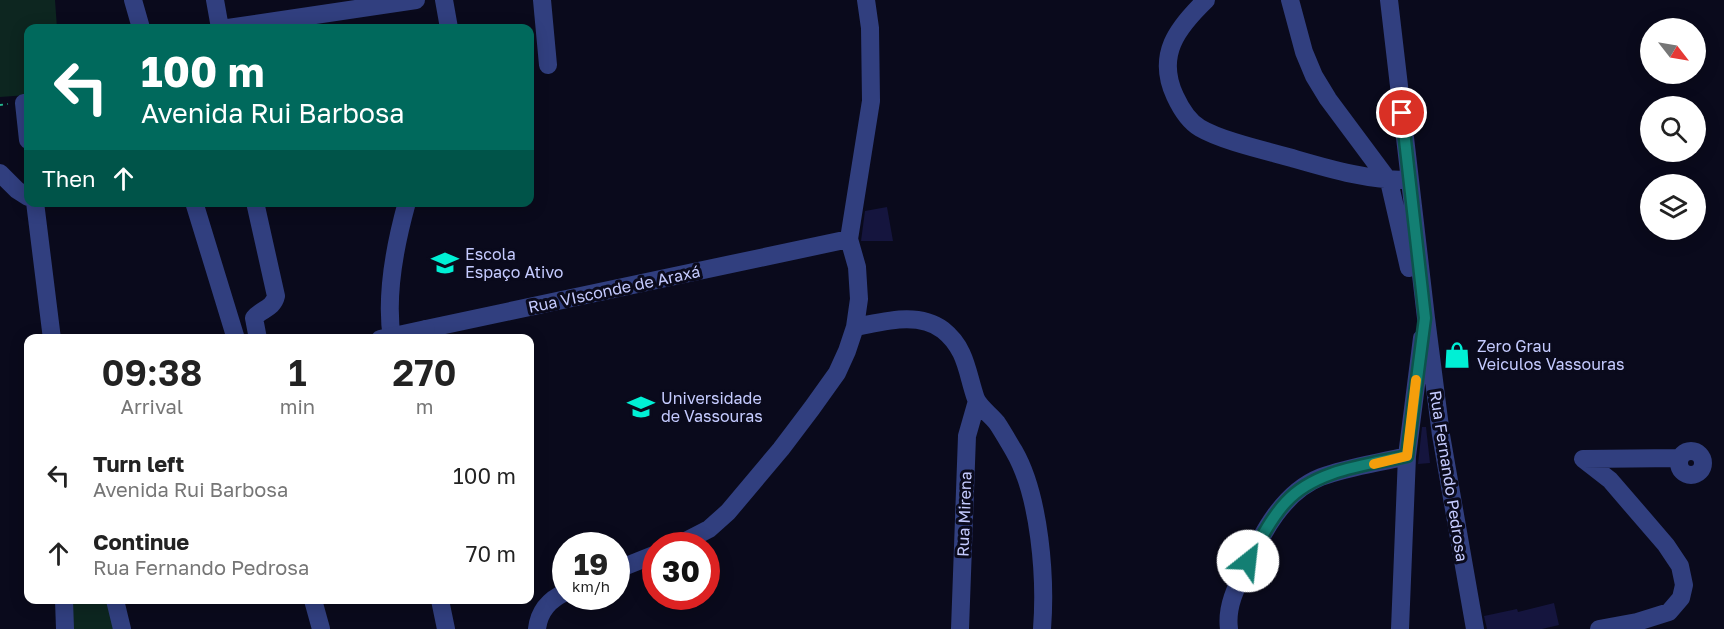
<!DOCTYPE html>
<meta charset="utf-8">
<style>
:root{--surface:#fff;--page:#f6f6f6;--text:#222;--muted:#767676}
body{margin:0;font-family:"Golos Text",sans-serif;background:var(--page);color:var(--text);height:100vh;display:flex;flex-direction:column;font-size:22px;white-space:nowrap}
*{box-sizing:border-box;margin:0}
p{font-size:20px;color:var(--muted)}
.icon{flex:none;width:33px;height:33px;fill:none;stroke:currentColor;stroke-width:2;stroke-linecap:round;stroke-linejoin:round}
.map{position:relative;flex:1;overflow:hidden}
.details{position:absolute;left:24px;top:334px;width:510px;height:270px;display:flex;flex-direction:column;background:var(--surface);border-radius:12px;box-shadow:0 3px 15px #0003}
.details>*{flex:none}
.top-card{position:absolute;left:24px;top:24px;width:510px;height:183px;border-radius:12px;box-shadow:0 3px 15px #0003;background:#00695c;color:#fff;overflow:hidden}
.needle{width:39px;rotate:121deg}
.buttons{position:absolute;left:1640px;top:18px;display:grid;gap:12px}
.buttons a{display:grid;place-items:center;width:66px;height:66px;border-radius:50%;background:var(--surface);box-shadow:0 3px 15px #0003;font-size:30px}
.speed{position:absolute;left:552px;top:532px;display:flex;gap:12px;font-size:30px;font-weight:700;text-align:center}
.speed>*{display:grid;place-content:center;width:78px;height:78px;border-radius:50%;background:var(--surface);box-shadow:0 3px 15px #0003;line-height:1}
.speed small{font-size:15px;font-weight:400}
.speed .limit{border:9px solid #d22;background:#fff;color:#111}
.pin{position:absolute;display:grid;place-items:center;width:51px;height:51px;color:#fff;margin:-26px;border:3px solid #fff;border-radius:50%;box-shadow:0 2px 6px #0007}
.me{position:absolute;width:66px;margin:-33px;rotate:29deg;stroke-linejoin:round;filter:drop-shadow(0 0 4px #0008)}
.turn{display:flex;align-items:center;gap:21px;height:126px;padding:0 18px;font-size:27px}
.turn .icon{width:78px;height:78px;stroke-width:2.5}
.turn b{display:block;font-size:42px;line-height:51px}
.then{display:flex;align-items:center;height:57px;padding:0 18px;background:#0003;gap:12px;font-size:22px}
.eta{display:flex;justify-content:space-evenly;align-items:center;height:102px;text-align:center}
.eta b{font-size:36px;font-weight:600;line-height:42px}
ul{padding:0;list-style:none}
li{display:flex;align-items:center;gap:18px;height:78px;padding:0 18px}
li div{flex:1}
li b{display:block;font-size:22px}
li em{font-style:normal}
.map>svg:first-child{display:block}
.green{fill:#0d2620}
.building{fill:#15153e}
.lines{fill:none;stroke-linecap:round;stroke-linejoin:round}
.path{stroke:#24b48d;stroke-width:2;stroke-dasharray:3 4.5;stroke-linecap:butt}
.minor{stroke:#313f7f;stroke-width:18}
.minor-bridge{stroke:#313f7f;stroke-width:18}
.route-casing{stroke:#0c534b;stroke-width:15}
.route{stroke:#137f73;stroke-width:10}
.slow{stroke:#f59e0b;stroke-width:10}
.labels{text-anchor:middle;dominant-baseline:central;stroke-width:6;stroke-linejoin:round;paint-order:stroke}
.poi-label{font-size:16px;fill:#c5cbff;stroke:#0a0a1c;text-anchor:start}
.street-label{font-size:16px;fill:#c5cbff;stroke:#0a0a1c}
</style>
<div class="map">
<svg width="1724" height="629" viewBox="0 0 1724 629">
<rect width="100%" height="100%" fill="#0a0a1c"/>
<!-- green -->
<path class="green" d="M0,0H55L57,28H28V95L0,97Z
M69,600H107L116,629H69Z"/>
<!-- building -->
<path class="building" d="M887,207L893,241H861L865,211Z
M1422,427H1426L1430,463L1418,464Z
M1554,603L1559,625L1542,629H1487L1484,616L1517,609L1518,612Z"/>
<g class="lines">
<!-- path -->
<path class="path" d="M0,105L8,104"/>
<!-- minor -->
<path class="minor" d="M133,0L141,28
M215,0L220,28
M444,0L449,28
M542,0L548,65
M1206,0C1177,28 1156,55 1175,96C1181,109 1188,121 1200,128C1222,141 1267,151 1292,158C1330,169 1370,181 1410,180
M1290,0L1304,52L1314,76L1328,99L1389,181L1409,268
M1389,0L1426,318L1441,435L1475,629
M228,28L416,0
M24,103L28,140
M0,173L17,190L28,197
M35,202L52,339
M194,202L236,339
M255,202L276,296C273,309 261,309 254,318L258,339
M855,327C883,322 918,311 943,330C967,349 967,374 976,399C980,408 991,415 997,423C1003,432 1008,441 1014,451C1040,496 1046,578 1042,629
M426,329L849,239
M392,339C385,295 395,245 407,202
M1679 463a12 12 0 1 1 24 0a12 12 0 1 1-24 0Z
M676,546L709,529L728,512L781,449L812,408L837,373L847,351L855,327L859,299L857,267L849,239L871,101L870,28L866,0
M616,570L656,554
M64,600L65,629
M115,600L122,629
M313,600L321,629
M440,600L446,629
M537,629C539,611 550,599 566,592
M960,629L967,436L977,401
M1229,629C1226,607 1236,587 1246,568C1262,533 1283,492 1321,477C1348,467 1378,463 1407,456
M1400,629L1407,456L1422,338
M1599,629L1637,622L1669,612L1681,598L1684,585L1680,566L1666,545L1610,480L1583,459L1679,458"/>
<!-- minor-bridge -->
<path class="minor-bridge" d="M380,339L426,329"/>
</g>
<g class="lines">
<defs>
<path id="route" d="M1248,561C1260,541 1270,519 1286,502C1315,470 1366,465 1407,456L1425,318L1402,113"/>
</defs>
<!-- route casing -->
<use href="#route" class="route-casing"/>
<!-- route -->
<use href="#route" class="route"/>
<!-- slow -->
<path class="slow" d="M1374,464L1407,456L1416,380"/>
</g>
<!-- icons -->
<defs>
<symbol id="school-bare" viewBox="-9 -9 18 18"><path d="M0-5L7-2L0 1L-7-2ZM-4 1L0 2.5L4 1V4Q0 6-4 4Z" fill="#00f0d5" stroke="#0a0a1c" stroke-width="2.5" paint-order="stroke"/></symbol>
<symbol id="shop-bare" viewBox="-9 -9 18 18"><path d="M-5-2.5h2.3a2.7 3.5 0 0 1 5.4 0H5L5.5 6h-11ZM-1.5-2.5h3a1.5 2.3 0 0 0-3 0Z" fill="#00f0d5" stroke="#0a0a1c" stroke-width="2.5" paint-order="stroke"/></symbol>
<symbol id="university-bare" viewBox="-9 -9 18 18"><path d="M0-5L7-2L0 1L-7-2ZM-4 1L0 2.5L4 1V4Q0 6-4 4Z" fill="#00f0d5" stroke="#0a0a1c" stroke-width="2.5" paint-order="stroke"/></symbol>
</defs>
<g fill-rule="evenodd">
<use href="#school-bare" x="426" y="244" width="38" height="38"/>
<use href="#shop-bare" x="1438" y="336" width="38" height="38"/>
<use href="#university-bare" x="622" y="388" width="38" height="38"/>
</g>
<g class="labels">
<!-- poi labels -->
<g class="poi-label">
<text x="465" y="254">Escola<tspan x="465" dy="18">Espaço Ativo</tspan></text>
<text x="1477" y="346">Zero Grau<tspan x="1477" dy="18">Veiculos Vassouras</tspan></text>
<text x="661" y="398">Universidade<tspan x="661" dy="18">de Vassouras</tspan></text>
</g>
<!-- street labels -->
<g class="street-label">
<text transform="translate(614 289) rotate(-12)">Rua VIsconde de Araxá</text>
<text transform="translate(1449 476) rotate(81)">Rua Fernando Pedrosa</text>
<text transform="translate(964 514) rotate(-88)">Rua Mirena</text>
</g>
</g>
</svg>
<div class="buttons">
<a><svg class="needle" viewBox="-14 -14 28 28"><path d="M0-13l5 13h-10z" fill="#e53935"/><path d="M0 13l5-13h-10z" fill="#767676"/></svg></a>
<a><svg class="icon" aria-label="search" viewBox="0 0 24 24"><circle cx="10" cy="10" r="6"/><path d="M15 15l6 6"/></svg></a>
<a><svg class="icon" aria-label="layers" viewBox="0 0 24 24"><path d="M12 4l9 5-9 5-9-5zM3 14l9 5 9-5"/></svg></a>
</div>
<div class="speed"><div>19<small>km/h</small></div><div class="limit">30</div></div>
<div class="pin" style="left:1402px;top:113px;background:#d93025"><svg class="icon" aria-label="arrive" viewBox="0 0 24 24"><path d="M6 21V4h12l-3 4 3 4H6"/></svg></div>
<svg class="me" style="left:1248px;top:561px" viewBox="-20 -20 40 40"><circle r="19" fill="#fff"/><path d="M0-13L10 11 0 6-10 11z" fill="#137f73"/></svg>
<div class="top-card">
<div class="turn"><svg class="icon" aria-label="left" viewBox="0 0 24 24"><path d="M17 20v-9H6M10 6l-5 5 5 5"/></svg><div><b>100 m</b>Avenida Rui Barbosa</div></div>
<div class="then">Then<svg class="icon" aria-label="ahead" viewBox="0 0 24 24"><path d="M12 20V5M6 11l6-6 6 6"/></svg></div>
</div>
<section class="details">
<div class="eta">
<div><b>09:38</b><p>Arrival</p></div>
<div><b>1</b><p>min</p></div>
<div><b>270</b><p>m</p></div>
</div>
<ul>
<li><svg class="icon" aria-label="left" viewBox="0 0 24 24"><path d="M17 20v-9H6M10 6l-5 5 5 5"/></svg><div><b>Turn left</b><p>Avenida Rui Barbosa</p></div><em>100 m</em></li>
<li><svg class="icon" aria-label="ahead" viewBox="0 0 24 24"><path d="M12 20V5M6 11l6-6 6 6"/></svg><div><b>Continue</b><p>Rua Fernando Pedrosa</p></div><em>70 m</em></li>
</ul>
</section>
</div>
